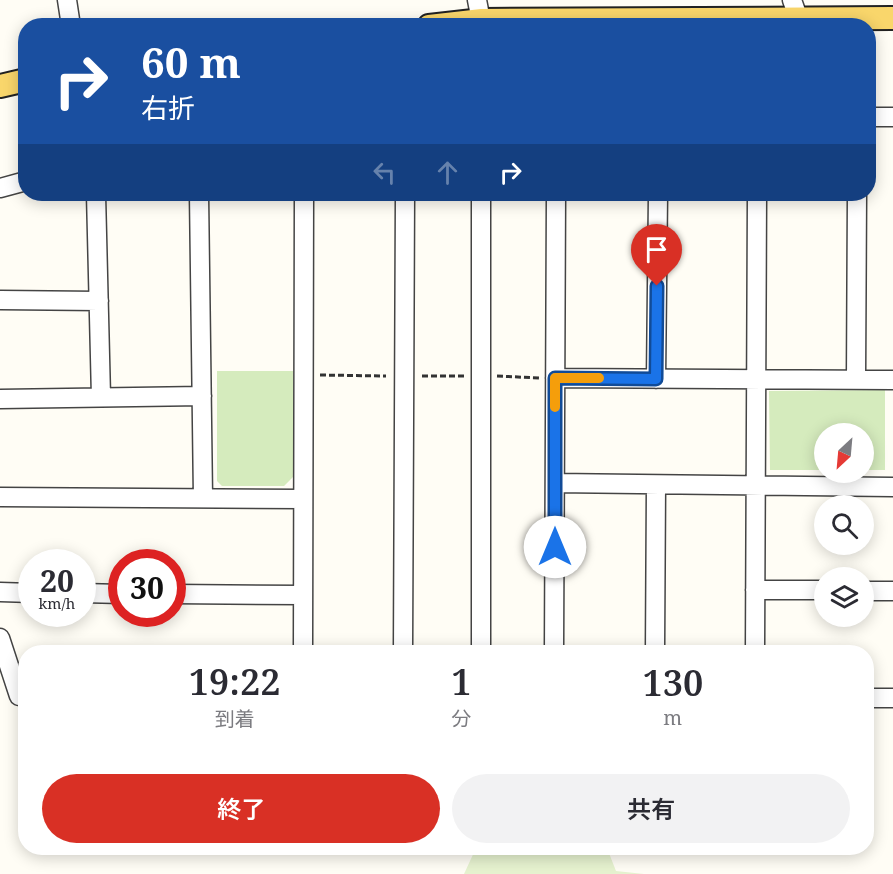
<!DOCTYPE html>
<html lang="ja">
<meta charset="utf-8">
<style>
:root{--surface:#fff;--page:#f2f2f3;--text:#2b2b33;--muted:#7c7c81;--accent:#d93025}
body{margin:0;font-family:"Noto Serif","Noto Sans JP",serif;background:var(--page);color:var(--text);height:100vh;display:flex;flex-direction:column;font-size:22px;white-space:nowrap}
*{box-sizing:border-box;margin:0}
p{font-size:20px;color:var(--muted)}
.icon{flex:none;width:33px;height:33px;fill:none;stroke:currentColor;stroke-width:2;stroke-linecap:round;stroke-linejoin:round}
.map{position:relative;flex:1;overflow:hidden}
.details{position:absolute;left:18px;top:645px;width:856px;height:210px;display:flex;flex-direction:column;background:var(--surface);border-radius:24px;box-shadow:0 3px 15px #0003}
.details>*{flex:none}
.hud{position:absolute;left:18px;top:18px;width:858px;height:183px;border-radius:24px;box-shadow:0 3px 15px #0003;background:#1a4fa0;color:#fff;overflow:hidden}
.needle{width:39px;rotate:206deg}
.controls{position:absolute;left:814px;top:423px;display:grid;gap:12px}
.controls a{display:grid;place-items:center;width:60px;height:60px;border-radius:50%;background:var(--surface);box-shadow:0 3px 15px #0003;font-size:30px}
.speed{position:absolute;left:18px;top:549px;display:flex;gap:12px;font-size:30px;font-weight:700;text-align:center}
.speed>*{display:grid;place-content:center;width:78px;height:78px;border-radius:50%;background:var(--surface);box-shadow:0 3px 15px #0003;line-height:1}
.speed small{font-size:15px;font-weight:400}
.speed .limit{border:9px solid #d22;background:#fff;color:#111}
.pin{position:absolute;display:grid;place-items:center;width:51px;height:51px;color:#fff;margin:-62px -26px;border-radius:50% 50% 50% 0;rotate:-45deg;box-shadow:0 0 6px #0007}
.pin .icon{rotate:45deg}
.me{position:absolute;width:66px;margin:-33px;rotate:0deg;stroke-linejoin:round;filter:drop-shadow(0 0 4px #0008)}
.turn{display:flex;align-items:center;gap:21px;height:126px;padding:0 24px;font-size:27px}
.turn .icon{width:78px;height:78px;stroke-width:2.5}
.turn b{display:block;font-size:42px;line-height:51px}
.lanes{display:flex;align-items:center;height:57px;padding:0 24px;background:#0003;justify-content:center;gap:30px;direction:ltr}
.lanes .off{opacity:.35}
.eta{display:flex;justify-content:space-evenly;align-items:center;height:102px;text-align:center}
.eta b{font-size:36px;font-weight:600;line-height:42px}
.action{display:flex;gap:12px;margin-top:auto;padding:12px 24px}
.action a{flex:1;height:69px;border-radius:36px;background:var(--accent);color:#fff;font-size:24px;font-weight:600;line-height:69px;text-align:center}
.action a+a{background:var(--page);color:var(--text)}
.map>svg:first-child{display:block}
.green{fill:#d5ebbd}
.pitch{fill:#e6f2cf}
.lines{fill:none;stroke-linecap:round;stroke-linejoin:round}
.minor-casing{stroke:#444;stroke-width:21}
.major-casing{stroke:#222;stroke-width:26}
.path{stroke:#333;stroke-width:3;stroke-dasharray:6 3;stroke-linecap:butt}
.minor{stroke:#fff;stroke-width:18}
.major{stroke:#f9d66b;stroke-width:22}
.route-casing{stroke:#114b97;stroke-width:15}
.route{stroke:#1a73e8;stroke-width:10}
.slow{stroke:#f59e0b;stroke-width:10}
</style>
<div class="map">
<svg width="893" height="874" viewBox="0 0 893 874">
<rect width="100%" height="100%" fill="#fffdf5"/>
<!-- green -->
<path class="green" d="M217,371H293V477L284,486H222L217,481Z
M885,390V470H864V434H825V470H770L769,391Z"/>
<!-- pitch -->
<path class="pitch" d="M476,848H607L616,871L644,874H464Z"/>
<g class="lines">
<defs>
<path id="minor" d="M67,0L71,26
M477,0L482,26
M792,0L798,17
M868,117H893
M0,188L26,181
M96,194L101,397
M199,194L203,498
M0,300L99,301
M555,378L893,380
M656,379L658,194
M856,379L857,194
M0,399L202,396
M555,483L893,487
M0,497L303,499
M755,590H825
M864,591H893
M0,592L32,593
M82,593L122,594
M172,594L303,595
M0,638L19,696
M303,652L304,194
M403,652L405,194
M481,652V194
M554,652L556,194
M655,652L656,485
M755,652L757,194
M867,698H893"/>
<path id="major" d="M429,26L482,20L893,18
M0,86L26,80"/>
</defs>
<!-- minor casing -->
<use href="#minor" class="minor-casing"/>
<!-- major casing -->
<use href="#major" class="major-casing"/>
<!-- path -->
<path class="path" d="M320,375L386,376
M422,376H464
M497,376L539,378"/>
<!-- minor -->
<use href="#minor" class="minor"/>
<!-- major -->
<use href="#major" class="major"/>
</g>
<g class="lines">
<defs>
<path id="route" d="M555,547V378L656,379L657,286"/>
</defs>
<!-- route casing -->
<use href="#route" class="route-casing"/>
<!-- route -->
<use href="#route" class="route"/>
<!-- slow -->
<path class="slow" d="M555,407V378H599"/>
</g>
</svg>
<div class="controls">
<a><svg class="needle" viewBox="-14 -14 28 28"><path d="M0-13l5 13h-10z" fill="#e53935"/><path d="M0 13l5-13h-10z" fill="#7c7c81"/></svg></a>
<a><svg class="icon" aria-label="search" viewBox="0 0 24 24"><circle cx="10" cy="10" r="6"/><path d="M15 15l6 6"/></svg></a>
<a><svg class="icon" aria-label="layers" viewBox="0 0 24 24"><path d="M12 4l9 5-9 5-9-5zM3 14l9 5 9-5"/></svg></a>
</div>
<div class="speed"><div>20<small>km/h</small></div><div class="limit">30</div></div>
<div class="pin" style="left:657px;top:286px;background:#d93025"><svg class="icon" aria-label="arrive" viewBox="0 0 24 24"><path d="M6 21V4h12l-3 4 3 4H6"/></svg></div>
<svg class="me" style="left:555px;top:547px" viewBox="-20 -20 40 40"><circle r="19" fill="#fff"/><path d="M0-13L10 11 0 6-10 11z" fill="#1a73e8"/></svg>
<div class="hud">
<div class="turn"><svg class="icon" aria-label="right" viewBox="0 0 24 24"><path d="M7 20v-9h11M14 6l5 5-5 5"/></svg><div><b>60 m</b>右折</div></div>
<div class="lanes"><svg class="icon off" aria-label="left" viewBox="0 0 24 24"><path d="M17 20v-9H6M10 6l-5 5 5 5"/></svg><svg class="icon off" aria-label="ahead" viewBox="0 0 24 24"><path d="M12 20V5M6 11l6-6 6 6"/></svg><svg class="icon" aria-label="right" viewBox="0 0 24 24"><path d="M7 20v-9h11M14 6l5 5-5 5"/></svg></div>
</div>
<section class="details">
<div class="eta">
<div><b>19:22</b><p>到着</p></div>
<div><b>1</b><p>分</p></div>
<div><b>130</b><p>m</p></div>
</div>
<div class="action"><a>終了</a><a>共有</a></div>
</section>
</div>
